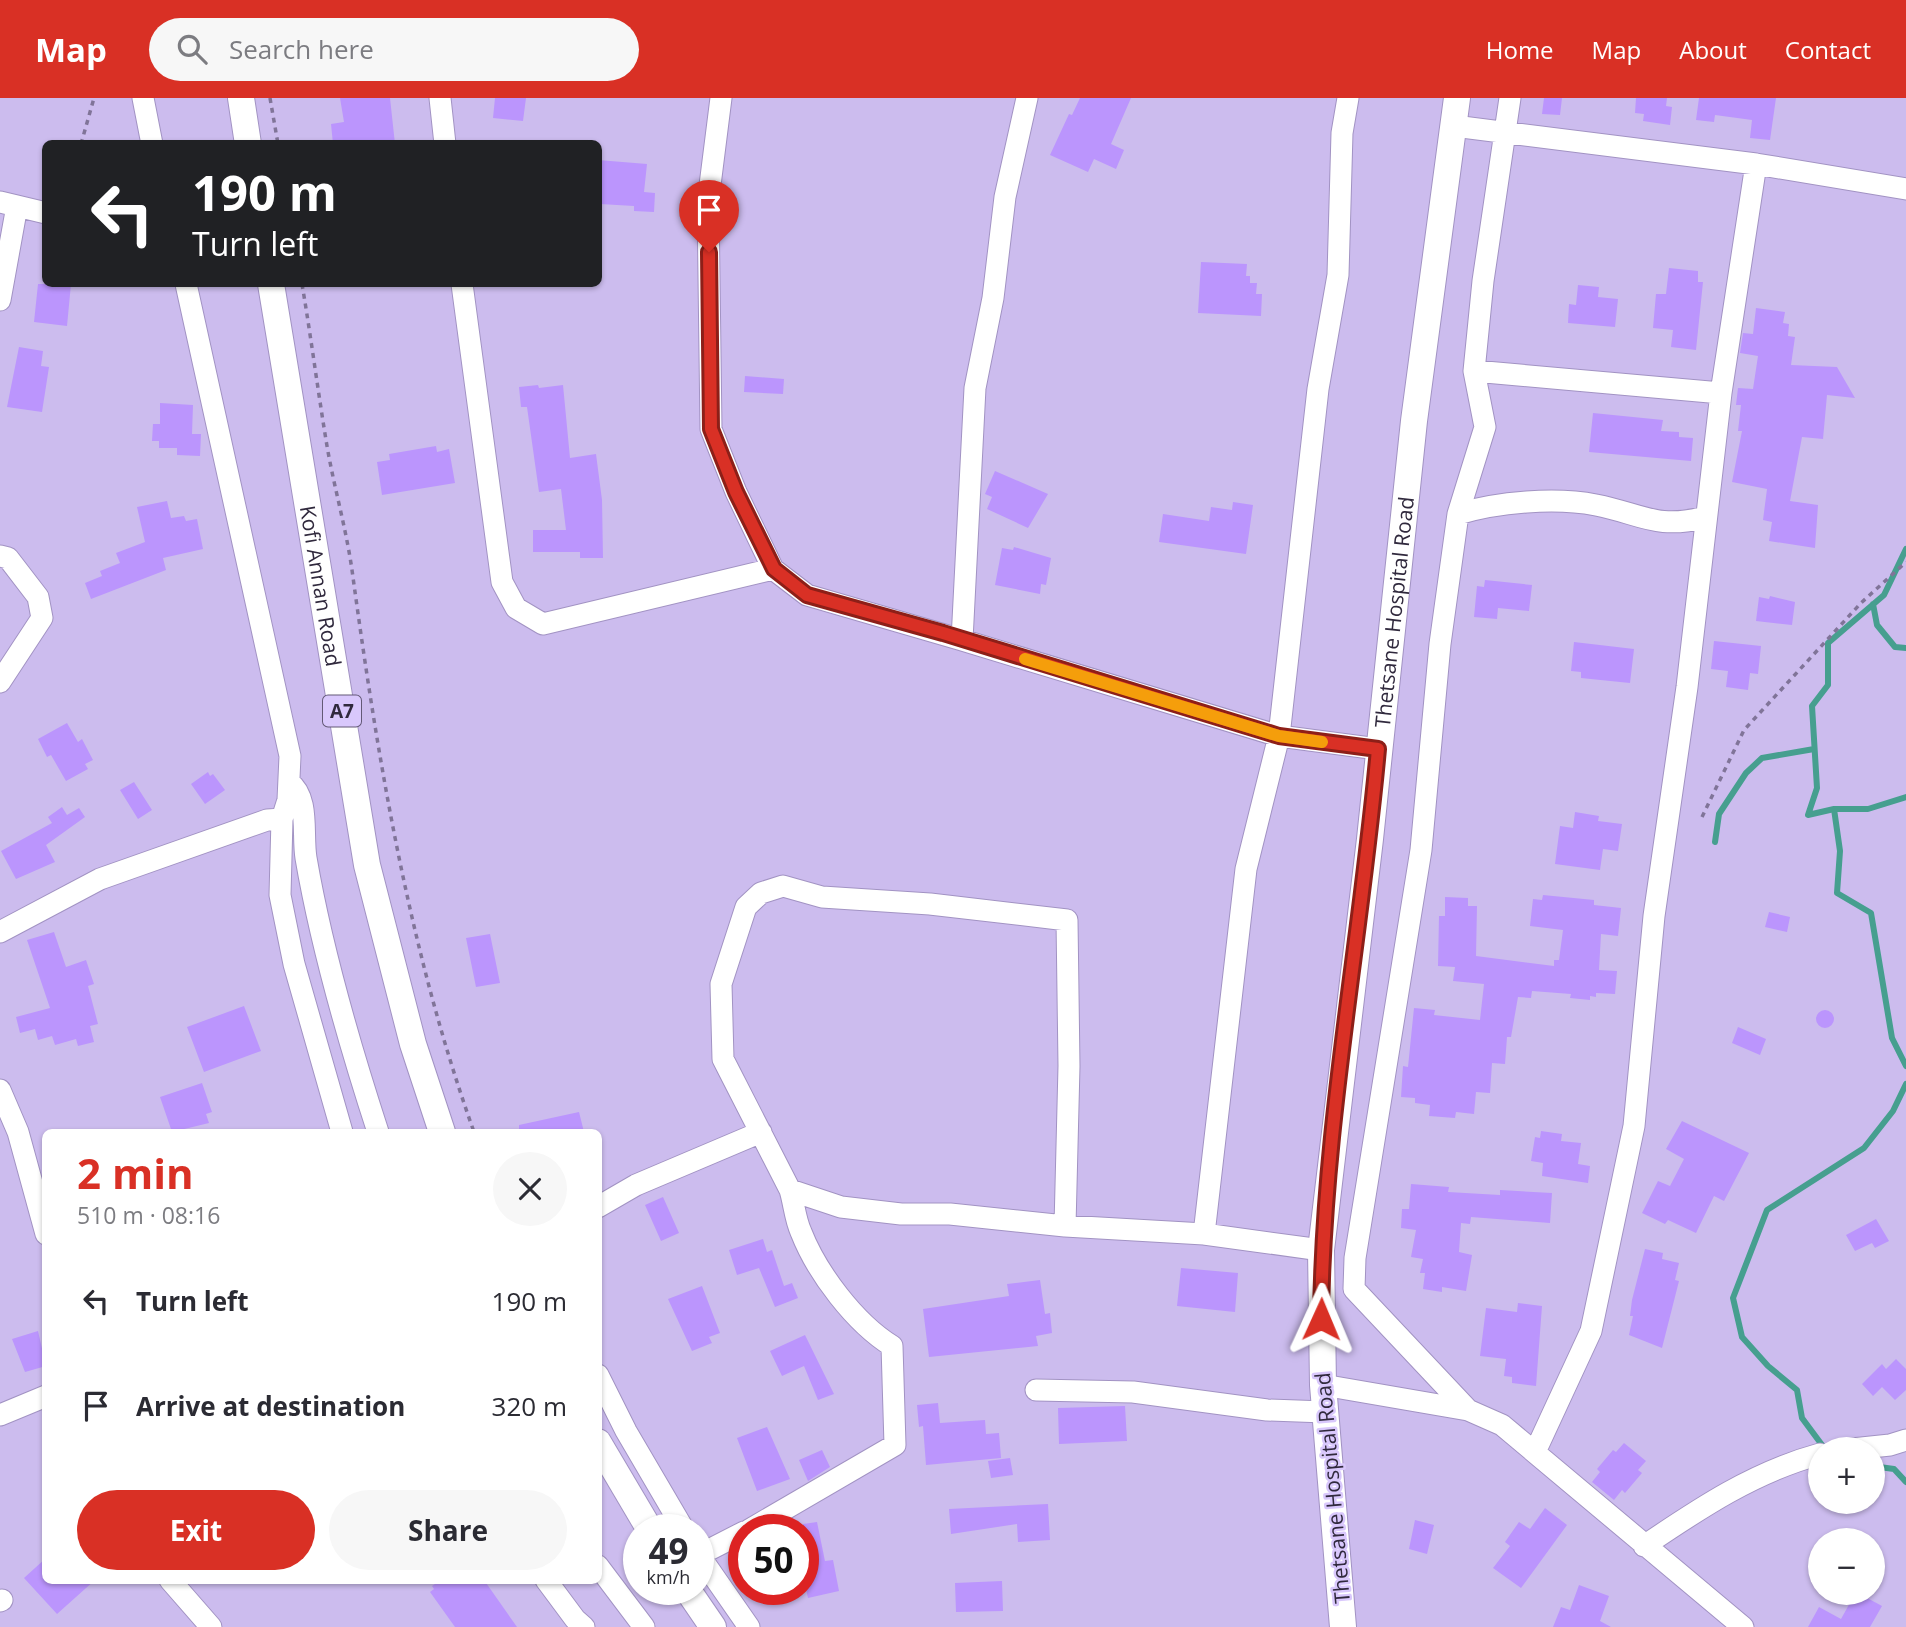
<!DOCTYPE html>
<meta charset="utf-8">
<style>
:root{--surface:#fff;--page:#f7f7f7;--text:#2b2b33;--muted:#7c7c81;--accent:#d93025}
body{margin:0;font-family:"Open Sans",sans-serif;background:var(--page);color:var(--text);height:100vh;display:flex;flex-direction:column;font-size:26px;white-space:nowrap}
*{box-sizing:border-box;margin:0}
p{font-size:23px;color:var(--muted)}
.icon{flex:none;width:38px;height:38px;fill:none;stroke:currentColor;stroke-width:2;stroke-linecap:round;stroke-linejoin:round}
.map{position:relative;flex:1;overflow:hidden}
.panel{position:absolute;left:42px;top:1031px;width:560px;height:455px;display:flex;flex-direction:column;background:var(--surface);border-radius:10px;box-shadow:0 2px 5px #0004}
.panel>*{flex:none}
.banner{position:absolute;left:42px;top:42px;width:560px;height:147px;border-radius:10px;box-shadow:0 2px 5px #0004;background:#202124;color:#fff;overflow:hidden}
.controls{position:absolute;left:1808px;top:1339px;display:grid;gap:14px}
.controls a{display:grid;place-items:center;width:77px;height:77px;border-radius:50%;background:var(--surface);box-shadow:0 2px 5px #0004;font-size:35px}
.speed{position:absolute;left:623px;top:1416px;display:flex;gap:14px;font-size:35px;font-weight:700;text-align:center}
.speed>*{display:grid;place-content:center;width:91px;height:91px;border-radius:50%;background:var(--surface);box-shadow:0 2px 5px #0004;line-height:1}
.speed small{font-size:18px;font-weight:400}
.speed .limit{border:10px solid #d22;background:#fff;color:#111}
.pin{position:absolute;display:grid;place-items:center;width:60px;height:60px;color:#fff;margin:-72px -30px;border-radius:50% 50% 50% 0;rotate:-45deg;box-shadow:0 0 7px #0007}
.pin .icon{rotate:45deg}
.me{position:absolute;width:77px;margin:-38px;rotate:1deg;stroke-linejoin:round;filter:drop-shadow(0 0 5px #0008)}
.turn{display:flex;align-items:center;gap:24px;height:147px;padding:0 35px;font-size:32px}
.turn .icon{width:91px;height:91px;stroke-width:2.5}
.turn b{display:block;font-size:49px;line-height:60px}
.round{display:grid;place-items:center;flex:none;width:74px;height:74px;border-radius:37px;background:var(--page)}
.summary{display:flex;align-items:center;justify-content:space-between;height:119px;padding:0 35px}
h1{font-size:42px;font-weight:700;line-height:52px;color:var(--accent)}
.primary-button{display:flex;gap:14px;margin-top:auto;padding:14px 35px}
.primary-button a{flex:1;height:80px;border-radius:42px;background:var(--accent);color:#fff;font-size:28px;font-weight:700;line-height:80px;text-align:center}
.primary-button a+a{background:var(--page);color:var(--text)}
ul{padding:0;list-style:none}
li{display:flex;align-items:center;gap:21px;height:105px;padding:0 35px}
li div{flex:1}
li b{display:block;font-size:26px}
li em{font-style:normal}
header{display:flex;align-items:center;gap:42px;box-sizing:border-box;height:98px;padding:0 35px;background:var(--accent);color:#fff}
header strong{font-size:33px}
nav{display:flex;gap:38px;margin-inline-start:auto;font-size:24px}
.search{width:490px;height:63px;background:var(--page);display:flex;align-items:center;gap:18px;box-sizing:border-box;padding:0 24px;border-radius:38px;color:var(--muted);font-size:26px}
.map>svg:first-child{display:block}
.lines{fill:none;stroke-linecap:round;stroke-linejoin:round}
.stream{stroke:#469f8f;stroke-width:6}
.building{fill:#bb95fd}
.minor-casing{stroke:#a293c3;stroke-width:23}
.major-casing{stroke:#a293c3;stroke-width:28}
.path{stroke:#807498;stroke-width:3.5;stroke-dasharray:5 5;stroke-linecap:butt}
.minor{stroke:#fff;stroke-width:21}
.major{stroke:#fff;stroke-width:26}
.route-casing{stroke:#8d1f18;stroke-width:18}
.route{stroke:#d93025;stroke-width:12}
.slow{stroke:#f59e0b;stroke-width:12}
.labels{text-anchor:middle;dominant-baseline:central;stroke-width:5;stroke-linejoin:round;paint-order:stroke}
.shield{fill:#d9c8fc;stroke:#635976;stroke-width:2}
.shield-label{font-size:19px;font-weight:bold;fill:#30293d}
.street-label{font-size:21px;fill:#30293d;stroke:#d9c8fc}
</style>
<header>
<strong>Map</strong>
<div class="search"><svg class="icon" aria-label="search" viewBox="0 0 24 24"><circle cx="10" cy="10" r="6"/><path d="M15 15l6 6"/></svg>Search here</div>
<nav><a>Home</a><a>Map</a><a>About</a><a>Contact</a></nav>
</header>
<div class="map">
<svg width="1906" height="1529" viewBox="0 0 1906 1529">
<rect width="100%" height="100%" fill="#ccbcee"/>
<g class="lines">
<!-- stream -->
<path class="stream" d="M1906,451L1884,497L1828,545V587L1812,608L1817,690L1808,717L1834,711H1868L1906,699
M1873,506L1877,527L1895,549L1906,550
M1834,711L1840,753L1837,795L1871,815L1892,940L1906,968
M1715,744L1719,716L1746,675L1762,660L1814,651
M1825,1351L1802,1320L1797,1292L1768,1268L1742,1239L1733,1200L1767,1112L1864,1050L1893,1013L1906,986
M1872,1368L1894,1371L1906,1384"/>
</g>
<!-- building -->
<path class="building" d="M340,0H390L395,46H333L331,26L344,24Z
M495,0H526L523,23L493,20Z
M1080,0H1131L1111,46L1124,52L1116,71L1094,61L1088,74L1050,57L1069,16L1072,17Z
M1544,0H1562L1560,17L1542,16Z
M1636,0H1667L1666,8L1672,9L1670,27L1643,23L1644,16L1635,15Z
M1699,0H1776L1770,42L1750,40L1752,22L1715,17L1714,24L1696,22Z
M598,62L647,66L644,94L655,95L654,114L634,113V108L600,106Z
M1201,164L1247,166L1246,178H1250V185H1257L1256,196H1262L1261,218L1198,215Z
M1669,170L1698,173V184H1703L1696,252L1671,249L1673,232L1653,230L1656,196H1666Z
M38,186H71L67,228L34,224Z
M1578,187L1599,189L1598,199L1618,201L1615,229L1568,225L1569,206L1576,207Z
M1756,210L1785,214L1783,225L1789,226L1788,238L1795,239L1791,267L1837,269L1855,300L1827,297L1823,341L1802,339L1790,403L1818,407L1815,450L1769,443L1772,424L1763,422L1767,391L1732,384L1742,333H1738L1741,307H1736L1738,290L1753,291L1758,258L1740,255L1743,235L1753,236Z
M19,249L43,253L41,268L49,269L42,314L7,309Z
M745,278L784,281L783,296L744,294Z
M538,287L539,290L563,287L570,360L596,356L602,402L603,460H580V454H533V432H566L561,391L539,394L527,309H521L519,289Z
M160,305L193,307L192,336H201L200,358L177,357V350H159V343H152L153,326H160Z
M1593,315L1663,322L1661,333L1679,334V339L1693,340L1691,363L1589,354Z
M436,348L437,354L449,351L455,385L382,397L377,364L390,362L389,356Z
M995,373L1048,396L1028,430L987,411L992,399L985,396Z
M167,403L171,420L184,418L186,423L197,421L203,451L163,460L166,472L91,501L85,485L102,478L100,473L120,465L116,455L145,444L137,409Z
M1233,404L1253,407L1246,456L1159,444L1163,416L1209,423L1211,409L1232,412Z
M1014,449L1051,460L1046,487L1041,486L1040,496L995,487L1002,450L1013,452Z
M1485,482L1532,487L1529,513L1498,510L1497,521L1474,519L1477,488L1484,489Z
M1770,498L1795,504L1792,527L1756,523L1759,499L1769,501Z
M1714,543L1761,548L1758,576L1750,575L1748,592L1726,589L1728,573L1711,571Z
M1574,544L1634,551L1630,585L1581,580V574L1571,573Z
M67,625L78,644L82,641L93,662L85,666L88,671L66,683L51,657L47,659L38,641Z
M208,674L210,678L213,676L225,692L205,706L191,686Z
M134,684L152,712L138,721L120,692Z
M62,709L67,717L79,710L85,719L46,747L55,764L16,781L1,753L52,725L48,719Z
M1575,714L1599,718L1598,723L1622,726L1618,753L1603,751L1600,772L1555,766L1560,728L1573,730Z
M1543,797L1594,802V807L1621,810L1618,838L1601,836L1599,872L1617,873L1615,896L1596,895V899L1590,898V902L1570,900L1571,896L1532,893L1531,900L1518,899L1511,939H1507L1505,966L1492,965L1490,995L1476,994L1474,1016L1456,1014L1455,1020L1429,1018L1430,1007L1415,1005V1000L1401,999L1403,968L1408,969L1414,910L1435,912L1434,917L1480,922L1484,886L1453,883L1455,869L1438,868L1439,818H1445V799L1468,800V808H1477L1476,858L1554,868V862H1559L1563,832L1530,828L1533,801L1542,802Z
M1769,814L1790,819L1787,834L1765,829Z
M54,834L66,869L86,862L94,886L88,888L98,926L90,928L94,944L78,948L76,941L55,947L52,938L38,942L35,931L20,935L16,919L50,910L27,842Z
M490,836L500,885L476,889L466,840Z
M244,908L261,953L204,974L187,929Z
M1816 921a9 9 0 1 1 18 0a9 9 0 1 1-18 0Z
M1738,929L1766,941L1760,957L1732,945Z
M202,985L212,1014L206,1016L209,1025L172,1034L160,999Z
M579,1014L584,1034H519V1027Z
M1682,1023L1749,1055L1724,1103L1714,1098L1696,1135L1668,1122L1665,1126L1642,1115L1658,1083L1670,1088L1684,1061L1666,1051Z
M1541,1033L1562,1036L1561,1043L1581,1045L1578,1066L1590,1068L1588,1085L1542,1078L1543,1065L1531,1063L1535,1039L1540,1040Z
M1411,1086L1449,1089L1448,1094L1500,1097V1092L1552,1095L1550,1125L1471,1119L1470,1126L1461,1125L1459,1154L1472,1157L1466,1193L1442,1189V1194L1423,1191L1425,1175H1420L1423,1161L1411,1159L1416,1132L1401,1130L1402,1111H1409Z
M663,1099L679,1135L661,1143L645,1107Z
M1876,1121L1889,1143L1875,1150L1872,1145L1855,1153L1846,1137Z
M763,1141L767,1154L772,1152L784,1188L792,1185L798,1200L775,1209L759,1170L737,1177L729,1152Z
M1645,1151L1663,1155L1662,1161L1679,1165L1675,1182L1679,1183L1662,1250L1629,1237L1633,1218H1630L1632,1202Z
M1181,1170L1238,1175L1235,1214L1177,1208Z
M1040,1182L1045,1216L1050,1215L1052,1235L1036,1238L1038,1248L929,1259L923,1211L1009,1198L1007,1186Z
M702,1188L720,1235L709,1239L712,1245L692,1253L668,1201Z
M1518,1205L1542,1208L1536,1288L1512,1285V1279L1504,1278L1506,1261L1480,1258L1486,1210L1517,1214Z
M38,1233L46,1268L25,1274L12,1241Z
M805,1237L834,1296L818,1302L804,1268L782,1278L770,1253Z
M1896,1261L1906,1271V1292L1895,1302L1882,1289L1873,1298L1862,1286L1882,1266L1886,1271Z
M938,1305L940,1325L985,1322L986,1336L999,1335L1001,1360L926,1367L923,1328L919,1329L917,1307Z
M1125,1308L1127,1343L1059,1346L1058,1310Z
M767,1329L790,1381L757,1393L737,1340Z
M1624,1345L1646,1363L1638,1372L1642,1375L1625,1395L1622,1392L1614,1402L1592,1384L1600,1374L1597,1371L1613,1352L1616,1354Z
M822,1352L830,1369L808,1383L799,1362Z
M1010,1360L1013,1377L991,1380L988,1363Z
M1048,1406L1050,1442L1018,1444L1017,1426L951,1436L949,1411Z
M1545,1410L1567,1427L1521,1490L1493,1470L1510,1448L1505,1444L1519,1424L1530,1431Z
M1415,1422L1434,1427L1427,1456L1409,1451Z
M817,1424L825,1463L833,1462L839,1493L808,1500L803,1478V1426Z
M46,1460V1482H95L57,1516L24,1480Z
M441,1482H484L517,1529H455L430,1494L434,1491L432,1488Z
M1002,1483L1003,1513L956,1514L955,1485Z
M1579,1487L1609,1498L1600,1523L1611,1529H1553L1561,1509L1570,1512Z
M1856,1494L1882,1508L1870,1529H1808L1819,1509L1841,1521Z"/>
<g class="lines">
<defs>
<path id="minor" d="M143,0L152,46
M440,0L445,46
M721,0L708,103L711,331L736,394L773,471L807,497L962,542
M1027,0L1005,99L993,200L975,290L962,542L1279,638L1378,651
M1454,28L1756,66L1906,91
M0,104L46,115
M186,186L290,658L288,702L282,721L280,797L294,866L342,1034
M462,186L502,484L516,510L543,526L773,471
M0,202L17,108
M1474,273L1721,295
M1458,416C1498,404 1555,399 1596,407C1642,416 1656,432 1706,419
M0,458L8,460L38,499L42,520L0,584
M289,684C310,700 302,736 306,760C322,853 349,945 378,1034
M0,834L100,781L267,722L282,721
M0,992L18,1034L46,1136
M598,1109L636,1087L761,1034
M1065,1128L1069,968L1067,822L930,806L822,799L783,788L761,795L746,809L721,886L723,961L790,1092L841,1109L901,1116H950L1065,1128L1204,1136L1321,1152
M1204,1136L1246,771L1279,638L1318,291L1338,177L1342,35L1348,0
M598,1277L626,1333L684,1432
M1323,1287L1468,1312L1502,1327L1743,1529
M1036,1292L1133,1294L1267,1312L1325,1314
M1468,1312L1354,1191L1355,1160L1421,752L1440,546L1458,416L1485,329L1474,273L1483,183L1510,0
M0,1317L46,1298
M1852,1351L1890,1347L1906,1342
M1535,1354L1591,1233L1634,1028L1654,818L1687,589L1721,295L1756,66
M749,1432L895,1347L892,1248C855,1225 817,1175 801,1134C795,1121 794,1105 790,1092
M744,1434L699,1457L749,1529
M1644,1448C1700,1410 1754,1374 1820,1356
M598,1468L644,1529
M170,1482L211,1529
M546,1482L575,1521L584,1529
M0,1503L2,1502"/>
<g id="major">
<path d="M241,0L248,46"/>
<path id="s1" d="M271,186L367,767L413,946L442,1034"/>
<path d="M598,1344L650,1432"/>
<path d="M687,1491L713,1529"/>
<path id="s2" d="M1343,1529L1323,1287L1321,1152L1370,741L1414,323L1457,0"/>
</g>
</defs>
<!-- minor casing -->
<use href="#minor" class="minor-casing"/>
<!-- major casing -->
<use href="#major" class="major-casing"/>
<!-- path -->
<path class="path" d="M270,0L278,46
M81,46L94,0
M302,186C311,239 318,294 327,348C334,389 346,430 352,472C378,663 409,852 474,1034
M1702,719L1744,632L1861,505L1906,464"/>
<!-- minor -->
<use href="#minor" class="minor"/>
<!-- major -->
<use href="#major" class="major"/>
</g>
<g class="lines">
<defs>
<path id="route" d="M709,154L711,331L736,394L774,471L807,497L943,535L1279,638L1378,651C1361,841 1323,1030 1321,1221"/>
</defs>
<!-- route casing -->
<use href="#route" class="route-casing"/>
<!-- route -->
<use href="#route" class="route"/>
<!-- slow -->
<path class="slow" d="M1025,561L1279,638L1322,644"/>
</g>
<g class="labels">
<!-- shield labels -->
<rect class="shield" x="323" y="597.5" width="38" height="31" rx="5"/>
<g class="shield-label">
<text x="342" y="613">A7</text>
</g>
<!-- street labels -->
<g class="street-label">
<text stroke="none"><textPath href="#s1" startOffset="306">Kofi Annan Road</textPath></text>
<text stroke="none"><textPath href="#s2" startOffset="1020">Thetsane Hospital Road</textPath></text>
<text transform="translate(1332 1390) rotate(-95)">Thetsane Hospital Road</text>
</g>
</g>
</svg>
<div class="controls">
<a>+</a>
<a>−</a>
</div>
<div class="speed"><div>49<small>km/h</small></div><div class="limit">50</div></div>
<div class="pin" style="left:709px;top:154px;background:#d93025"><svg class="icon" aria-label="arrive" viewBox="0 0 24 24"><path d="M6 21V4h12l-3 4 3 4H6"/></svg></div>
<svg class="me" style="left:1321px;top:1221px" viewBox="-20 -20 40 40"><path d="M0-17L14 15 0 8-14 15z" fill="#d93025" stroke="#fff" stroke-width="4"/></svg>
<div class="banner">
<div class="turn"><svg class="icon" aria-label="left" viewBox="0 0 24 24"><path d="M17 20v-9H6M10 6l-5 5 5 5"/></svg><div><b>190 m</b>Turn left</div></div>
</div>
<section class="panel">
<div class="summary"><div><h1>2 min</h1><p>510 m · 08:16</p></div><a class="round"><svg class="icon" aria-label="close" viewBox="0 0 24 24"><path d="M6 6l12 12M18 6L6 18"/></svg></a></div>
<ul>
<li><svg class="icon" aria-label="left" viewBox="0 0 24 24"><path d="M17 20v-9H6M10 6l-5 5 5 5"/></svg><div><b>Turn left</b></div><em>190 m</em></li>
<li><svg class="icon" aria-label="arrive" viewBox="0 0 24 24"><path d="M6 21V4h12l-3 4 3 4H6"/></svg><div><b>Arrive at destination</b></div><em>320 m</em></li>
</ul>
<div class="primary-button"><a>Exit</a><a>Share</a></div>
</section>
</div>
